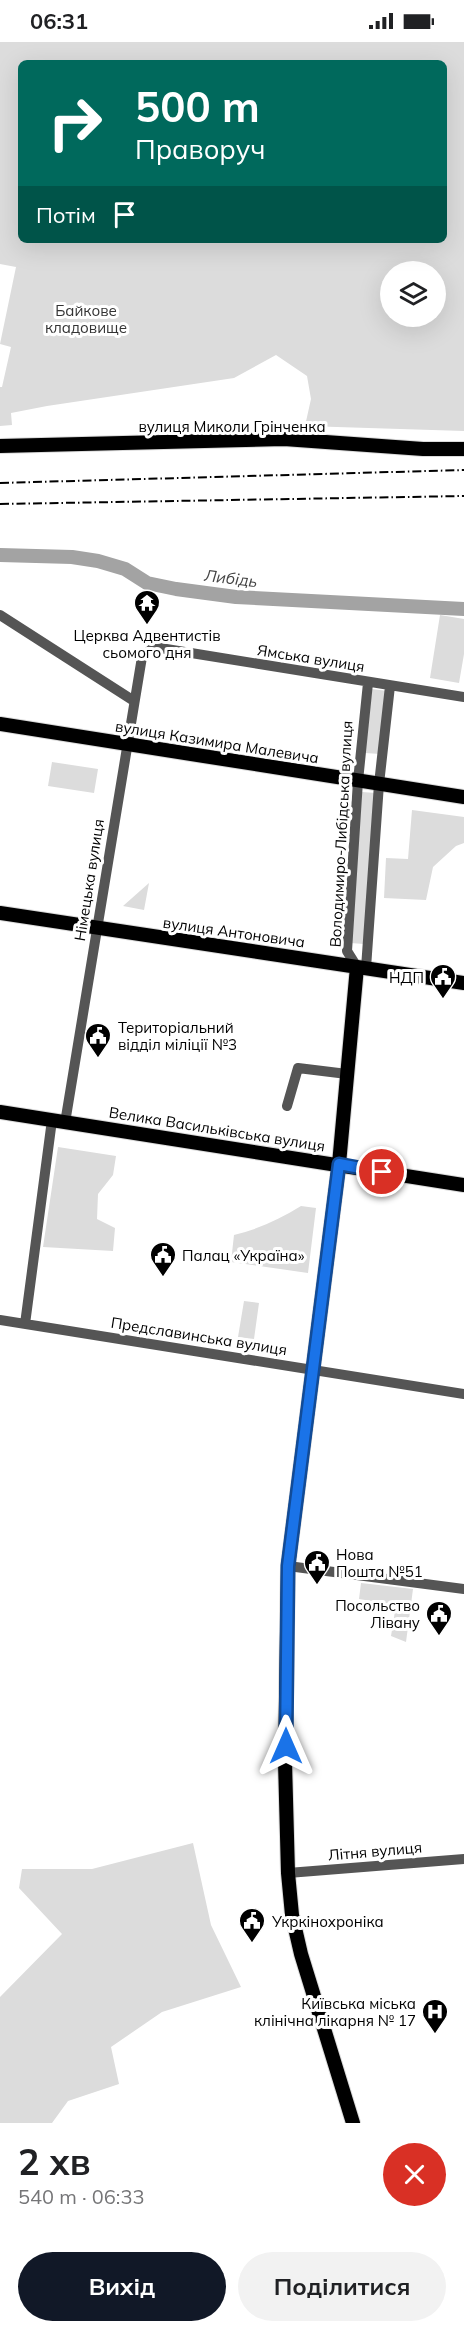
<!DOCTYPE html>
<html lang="uk">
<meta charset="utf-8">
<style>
:root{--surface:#fff;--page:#f2f2f2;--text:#202124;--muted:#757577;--accent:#111827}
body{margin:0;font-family:Mulish,sans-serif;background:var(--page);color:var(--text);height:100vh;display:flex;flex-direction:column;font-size:22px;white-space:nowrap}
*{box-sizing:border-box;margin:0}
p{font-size:20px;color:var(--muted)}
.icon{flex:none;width:33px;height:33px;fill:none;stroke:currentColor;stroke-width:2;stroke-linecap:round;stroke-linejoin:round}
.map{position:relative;height:2081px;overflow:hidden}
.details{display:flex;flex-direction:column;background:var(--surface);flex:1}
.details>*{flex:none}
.top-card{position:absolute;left:18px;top:18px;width:429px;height:183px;border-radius:9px;box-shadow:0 6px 24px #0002;background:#00695c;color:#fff;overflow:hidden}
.buttons{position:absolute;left:380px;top:219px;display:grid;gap:12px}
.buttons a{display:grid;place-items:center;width:66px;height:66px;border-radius:50%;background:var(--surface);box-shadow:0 6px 24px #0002;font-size:30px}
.pin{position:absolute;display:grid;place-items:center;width:51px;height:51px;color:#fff;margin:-26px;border:3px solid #fff;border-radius:50%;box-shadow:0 2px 6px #0007}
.me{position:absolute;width:66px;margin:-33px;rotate:0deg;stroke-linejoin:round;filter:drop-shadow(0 0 4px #0008)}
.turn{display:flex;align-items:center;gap:21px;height:126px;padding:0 18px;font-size:27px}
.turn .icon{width:78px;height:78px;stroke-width:2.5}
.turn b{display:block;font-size:42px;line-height:51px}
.then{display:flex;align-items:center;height:57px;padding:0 18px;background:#0003;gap:12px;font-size:22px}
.round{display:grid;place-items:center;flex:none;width:63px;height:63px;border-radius:32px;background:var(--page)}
.overview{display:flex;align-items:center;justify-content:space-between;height:102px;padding:0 18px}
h1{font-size:36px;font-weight:700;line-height:45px}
.button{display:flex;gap:12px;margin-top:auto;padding:12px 18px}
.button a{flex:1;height:69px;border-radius:36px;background:var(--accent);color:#fff;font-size:24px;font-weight:700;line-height:69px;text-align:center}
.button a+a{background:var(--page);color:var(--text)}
.status{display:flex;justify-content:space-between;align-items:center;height:42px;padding:0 30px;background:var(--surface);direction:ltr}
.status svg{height:16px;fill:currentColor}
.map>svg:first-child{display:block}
.green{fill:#dcdcdc;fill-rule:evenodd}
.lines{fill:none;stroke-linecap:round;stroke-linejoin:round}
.river{stroke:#a3a3a3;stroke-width:14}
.major-casing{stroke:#dbdbdb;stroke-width:16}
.minor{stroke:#555;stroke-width:10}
.major{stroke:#000;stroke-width:14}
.rail{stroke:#000;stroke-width:2;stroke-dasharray:9 3 1.5 3;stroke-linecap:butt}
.route-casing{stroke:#114b97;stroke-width:15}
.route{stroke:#1a73e8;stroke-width:10}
.labels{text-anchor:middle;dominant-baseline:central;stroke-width:6;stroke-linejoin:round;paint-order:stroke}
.park-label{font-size:15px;fill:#333;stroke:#fff}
.street-label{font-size:15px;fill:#000;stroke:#fff}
.poi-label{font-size:15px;fill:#000;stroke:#fff;text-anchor:start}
.water-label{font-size:16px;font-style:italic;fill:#444;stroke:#fff}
</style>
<div class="status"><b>06:31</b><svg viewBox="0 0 49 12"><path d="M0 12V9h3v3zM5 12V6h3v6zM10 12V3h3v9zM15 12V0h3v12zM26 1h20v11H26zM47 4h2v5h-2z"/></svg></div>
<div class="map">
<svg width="464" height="2081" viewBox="0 0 464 2081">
<rect width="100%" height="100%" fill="#fff"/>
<!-- green -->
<path class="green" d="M0,0H464V389L305,384L311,357L307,334L276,313L234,336L47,364L11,371L12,383L0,384V345H2L11,305L0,302L16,225L0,222ZM21,21H444V198H21ZM390,230H435V274H390Z
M440,573L464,577V612L459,641L430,636Z
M372,647L387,649L380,712L365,711Z
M52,720L98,727L94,751L48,744Z
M362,750L376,751L364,902L350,901Z
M412,768L464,775V801L456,804L433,825L426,858L384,856L386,816L408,817Z
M149,841L144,868L123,864Z
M58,1105L116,1114L113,1133L98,1152L97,1177L115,1186L113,1209L43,1205Z
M301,1164L316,1166L308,1231L231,1220L234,1193C259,1187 280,1177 301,1164Z
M244,1259L259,1261L254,1297L238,1295Z
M361,1541L413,1547L406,1600L391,1594L396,1563L359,1557Z
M193,1801L211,1883L241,1945L162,1970L111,2005L119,2042L68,2059L52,2081H0V1955L62,1892L19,1846L22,1827H92Z"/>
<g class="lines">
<!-- river -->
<path class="river" d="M0,513L72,515L98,519L125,527L147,541L176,547L236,555L464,567"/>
<defs>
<path id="major" d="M0,404L284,397L423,407H464
M0,682L464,755
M0,871L464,941
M0,1070L464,1143
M353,2081L301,1912L292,1873L288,1831L285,1720L288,1524L339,1122L357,925"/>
</defs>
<!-- major casing -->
<use href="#major" class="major-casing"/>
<!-- minor -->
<path class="minor" d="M0,573L134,659
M357,925L347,909L358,739L368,641
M366,926L379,742L390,644
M287,1064L298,1026L347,1032
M65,1081L142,615L154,605L464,655
M0,1278L464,1352
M25,1282L52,1078
M288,1524L464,1547
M288,1831L464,1817"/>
<!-- major -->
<use href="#major" class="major"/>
<!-- rail -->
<path class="rail" d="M0,441L464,428
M0,462L464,454"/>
</g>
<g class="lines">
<defs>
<path id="route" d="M286,1704L288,1524L339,1122L382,1130"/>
</defs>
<!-- route casing -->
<use href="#route" class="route-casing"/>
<!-- route -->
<use href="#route" class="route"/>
</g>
<!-- icons -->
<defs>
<symbol id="temple-pin" viewBox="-11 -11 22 30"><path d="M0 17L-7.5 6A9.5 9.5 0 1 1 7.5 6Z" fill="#000" stroke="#fff"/><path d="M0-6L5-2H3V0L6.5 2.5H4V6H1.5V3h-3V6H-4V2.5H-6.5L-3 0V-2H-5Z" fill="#fff"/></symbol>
<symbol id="civic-pin" viewBox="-11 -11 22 30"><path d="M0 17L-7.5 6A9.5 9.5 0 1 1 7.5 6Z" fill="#000" stroke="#fff"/><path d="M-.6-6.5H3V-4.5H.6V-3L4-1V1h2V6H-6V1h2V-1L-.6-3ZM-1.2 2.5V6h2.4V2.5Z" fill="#fff"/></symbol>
<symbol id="hospital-pin" viewBox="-11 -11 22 30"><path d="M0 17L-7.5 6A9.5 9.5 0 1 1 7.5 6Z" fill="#000" stroke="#fff"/><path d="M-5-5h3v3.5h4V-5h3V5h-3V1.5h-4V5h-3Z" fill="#fff"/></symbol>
</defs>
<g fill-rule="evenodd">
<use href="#temple-pin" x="132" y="546" width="30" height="40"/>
<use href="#civic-pin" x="428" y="920" width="30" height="40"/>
<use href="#civic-pin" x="83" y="979" width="30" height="40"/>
<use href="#civic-pin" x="148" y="1198" width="30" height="40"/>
<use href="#civic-pin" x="302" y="1506" width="30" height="40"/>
<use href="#civic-pin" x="424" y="1557" width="30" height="40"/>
<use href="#civic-pin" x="237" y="1864" width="30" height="40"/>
<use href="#hospital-pin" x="420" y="1955" width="30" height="40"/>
</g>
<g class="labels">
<!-- park labels -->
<g class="park-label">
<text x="86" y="268">Байкове<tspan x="86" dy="17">кладовище</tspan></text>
</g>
<!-- street labels -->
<g class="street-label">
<text x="232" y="384">вулиця Миколи Грінченка</text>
<text transform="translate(311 616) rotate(9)">Ямська вулиця</text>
<text transform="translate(217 700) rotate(9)">вулиця Казимира Малевича</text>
<text transform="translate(341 792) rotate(-87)">Володимиро-Либідська вулиця</text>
<text transform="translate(89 838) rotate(-81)">Німецька вулиця</text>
<text transform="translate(234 890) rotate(8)">вулиця Антоновича</text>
<text transform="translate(217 1087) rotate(9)">Велика Васильківська вулиця</text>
<text transform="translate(199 1294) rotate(9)">Предславинська вулиця</text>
<text transform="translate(375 1809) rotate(-5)">Літня вулиця</text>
</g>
<!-- poi labels -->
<g class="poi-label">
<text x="147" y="593" text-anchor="middle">Церква Адвентистів<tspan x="147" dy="17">сьомого дня</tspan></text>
<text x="424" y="935" text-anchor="end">НДП</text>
<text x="118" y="985">Територіальний<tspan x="118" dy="17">відділ міліції №3</tspan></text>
<text x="182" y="1213">Палац «Україна»</text>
<text x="336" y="1512">Нова<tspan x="336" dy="17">Пошта №51</tspan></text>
<text x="420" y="1563" text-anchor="end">Посольство<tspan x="420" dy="17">Лівану</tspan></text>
<text x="272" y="1879">Укркінохроніка</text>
<text x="416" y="1961" text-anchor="end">Київська міська<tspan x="416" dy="17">клінічна лікарня № 17</tspan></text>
</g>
<!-- water labels -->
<g class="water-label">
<text transform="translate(231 536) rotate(7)">Либідь</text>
</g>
</g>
</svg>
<div class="buttons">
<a><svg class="icon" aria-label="layers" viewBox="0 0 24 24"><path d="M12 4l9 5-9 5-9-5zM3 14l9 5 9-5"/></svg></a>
</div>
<div class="pin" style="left:382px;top:1130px;background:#d93025"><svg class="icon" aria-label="arrive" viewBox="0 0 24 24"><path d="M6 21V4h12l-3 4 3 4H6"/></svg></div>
<svg class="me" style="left:286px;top:1704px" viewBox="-20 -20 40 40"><path d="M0-17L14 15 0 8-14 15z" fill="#1a73e8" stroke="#fff" stroke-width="4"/></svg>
<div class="top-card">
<div class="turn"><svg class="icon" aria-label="right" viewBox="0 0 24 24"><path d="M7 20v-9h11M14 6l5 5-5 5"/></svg><div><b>500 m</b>Праворуч</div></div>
<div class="then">Потім<svg class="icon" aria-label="arrive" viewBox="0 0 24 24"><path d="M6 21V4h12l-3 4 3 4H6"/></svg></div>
</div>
</div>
<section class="details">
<div class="overview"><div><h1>2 хв</h1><p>540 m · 06:33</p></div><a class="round" style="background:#d93025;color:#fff"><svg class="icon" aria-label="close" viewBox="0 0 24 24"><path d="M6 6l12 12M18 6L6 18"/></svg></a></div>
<div class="button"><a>Вихід</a><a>Поділитися</a></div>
</section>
